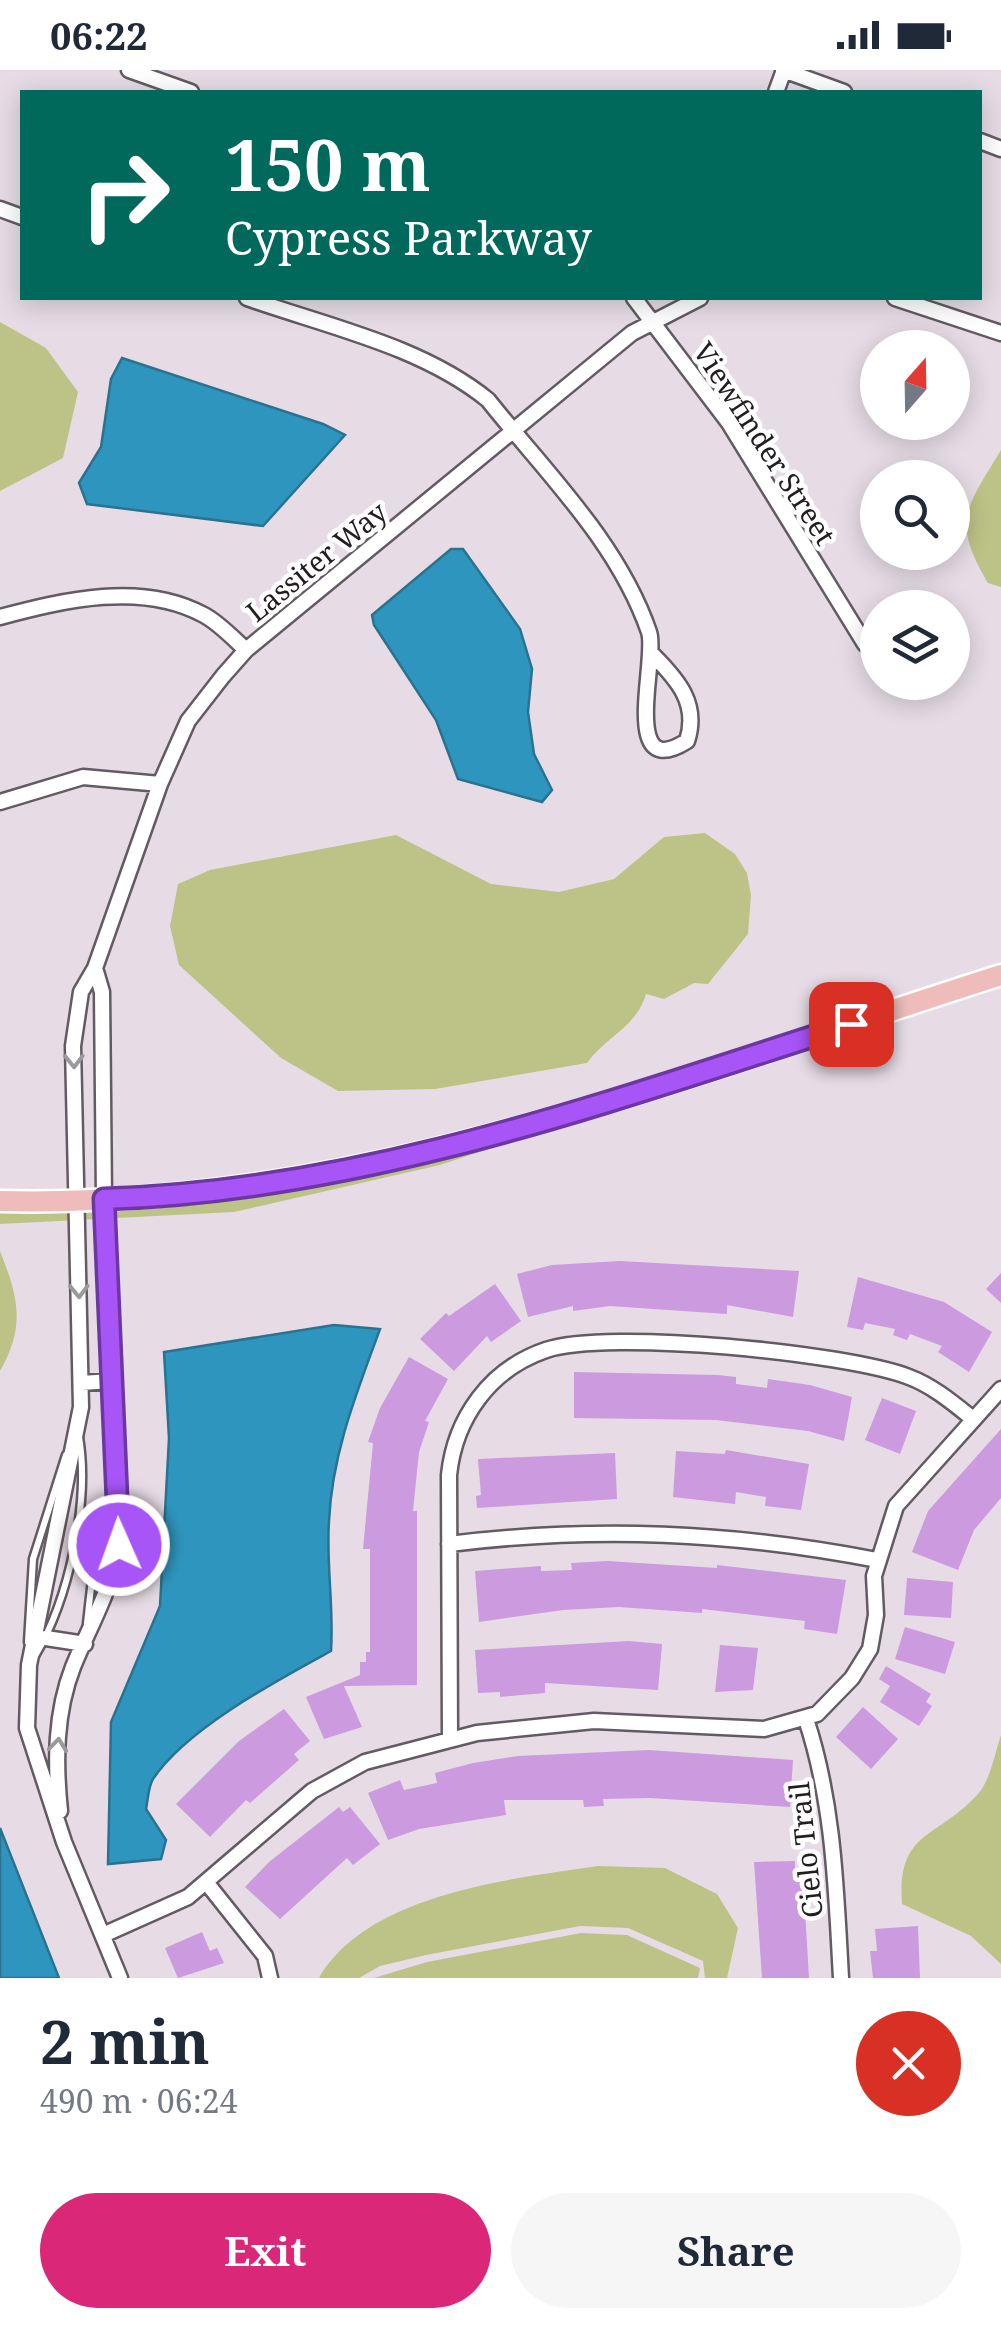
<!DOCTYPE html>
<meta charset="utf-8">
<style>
:root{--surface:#fff;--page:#f6f6f7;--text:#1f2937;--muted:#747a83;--accent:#db2777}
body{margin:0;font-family:"Noto Serif",serif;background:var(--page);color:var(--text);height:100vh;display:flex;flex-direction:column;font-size:38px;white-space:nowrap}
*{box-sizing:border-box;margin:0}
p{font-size:32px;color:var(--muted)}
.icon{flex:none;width:55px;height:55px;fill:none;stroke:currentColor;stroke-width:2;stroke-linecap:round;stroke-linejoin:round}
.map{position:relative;height:1908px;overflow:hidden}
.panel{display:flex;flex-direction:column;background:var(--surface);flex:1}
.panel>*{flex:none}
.hud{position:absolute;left:20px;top:20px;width:962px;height:210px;border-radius:0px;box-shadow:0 5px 25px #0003;background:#00695c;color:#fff;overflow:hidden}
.needle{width:65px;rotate:20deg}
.controls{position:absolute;left:860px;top:260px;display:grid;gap:20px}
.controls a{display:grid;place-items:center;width:110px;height:110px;border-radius:50%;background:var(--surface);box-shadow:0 5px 25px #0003;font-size:50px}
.pin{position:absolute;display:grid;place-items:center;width:85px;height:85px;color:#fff;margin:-42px;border-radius:20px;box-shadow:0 5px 15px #0006}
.me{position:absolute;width:110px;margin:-55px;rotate:358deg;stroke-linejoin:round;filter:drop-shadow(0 0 8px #0008)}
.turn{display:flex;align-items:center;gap:35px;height:210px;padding:0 40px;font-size:45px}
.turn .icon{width:130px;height:130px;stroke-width:2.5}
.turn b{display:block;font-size:70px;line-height:85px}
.round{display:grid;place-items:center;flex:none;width:105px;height:105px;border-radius:52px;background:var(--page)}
.summary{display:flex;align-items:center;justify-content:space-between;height:170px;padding:0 40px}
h1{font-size:60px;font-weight:700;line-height:75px}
.cta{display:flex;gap:20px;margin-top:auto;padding:20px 40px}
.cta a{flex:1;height:115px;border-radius:60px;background:var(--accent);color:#fff;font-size:40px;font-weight:700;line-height:115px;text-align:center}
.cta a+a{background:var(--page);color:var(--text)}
.status{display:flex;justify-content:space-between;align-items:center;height:70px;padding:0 50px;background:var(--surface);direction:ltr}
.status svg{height:28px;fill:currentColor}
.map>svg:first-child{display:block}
.green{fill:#bdc387}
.water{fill:#2e96be;stroke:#2a728f;stroke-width:2.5}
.building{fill:#cb9adf}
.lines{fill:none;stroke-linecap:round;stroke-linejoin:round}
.lane-casing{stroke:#635b63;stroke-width:11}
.street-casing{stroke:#635b63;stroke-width:19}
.primary-casing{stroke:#fff;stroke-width:25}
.lane{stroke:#fff;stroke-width:6}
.street{stroke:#fff;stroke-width:14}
.primary{stroke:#edbcbb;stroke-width:20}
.oneway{stroke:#9b999b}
.route-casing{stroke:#6d37a1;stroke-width:25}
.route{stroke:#a855f7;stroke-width:18}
.labels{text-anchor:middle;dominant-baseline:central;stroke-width:9;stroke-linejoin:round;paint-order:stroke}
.street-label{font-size:28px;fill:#211d21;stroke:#fff}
</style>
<div class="status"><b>06:22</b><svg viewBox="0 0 49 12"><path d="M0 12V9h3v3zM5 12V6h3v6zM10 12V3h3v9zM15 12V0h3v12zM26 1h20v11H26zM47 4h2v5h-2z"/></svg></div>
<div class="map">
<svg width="1001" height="1908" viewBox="0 0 1001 1908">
<rect width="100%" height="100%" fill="#e7dce5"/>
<!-- green -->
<path class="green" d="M0,252L46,278L78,322L63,388L0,421Z
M1001,380V517L988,513C951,451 966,438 1001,380Z
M705,763L735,784L747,803L751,825L748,864L708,914L694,913L664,929L646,924C636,958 606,966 587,993L435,1019L338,1021L281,988L179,895L170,856L178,814L210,800L396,765L491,814L559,822L614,809L664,767Z
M577,1050L440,1095L234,1142L0,1154V1140C202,1136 384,1111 577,1050Z
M0,1181C18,1226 26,1256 0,1301Z
M1001,1665V1894L971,1866L902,1834C897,1760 936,1770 978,1724C990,1711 995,1683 1001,1665Z
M598,1796L665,1798L717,1824L738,1858L727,1908H705L703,1891L628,1858L580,1856L426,1885L380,1896L359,1908H319C367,1824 510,1809 598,1796Z
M581,1863L627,1865L700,1898L698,1908H374L427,1892Z"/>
<!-- water -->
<path class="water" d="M122,288L323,354L345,365L263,456L87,434L79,413L101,377L111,309Z
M451,479H463L520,559L532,599L528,642L534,684L552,720L542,732L458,709L436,650L374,555L372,545Z
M334,1255L380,1259C357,1322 332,1383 329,1451C326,1494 334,1537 331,1581C278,1610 187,1658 153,1709C148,1717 148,1730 146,1739L166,1770L161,1789L108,1794L111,1652L160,1536L169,1368L164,1282Z
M0,1758L59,1908H0Z"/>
<!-- building -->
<path class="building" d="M620,1191L799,1201L793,1247L727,1235V1244L610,1236L573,1241V1236L528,1247L517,1204L552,1195Z
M1001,1203V1233L986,1219Z
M858,1207L944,1232L992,1262L969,1302L938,1282L942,1276L910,1264L907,1270L893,1265L895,1259L865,1253L863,1260L847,1257Z
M495,1214L521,1251L491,1272L487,1266L454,1301L420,1269L446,1243L449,1246Z
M409,1287L448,1309L425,1351L429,1352L419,1382L413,1441H417V1615L344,1616L362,1657L324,1669L306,1627L360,1605V1592H366V1582H370V1479H363L373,1373L368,1372L380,1338Z
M574,1302L717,1305L736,1307V1314L767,1318L768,1309L810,1315L852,1327L844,1371L808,1361L716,1350L574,1348Z
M882,1328L916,1341L900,1384L865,1370Z
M1001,1359V1428L974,1460L958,1500L912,1482L928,1441Z
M726,1380L809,1394L801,1440L765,1436L766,1427L736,1422L735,1434L673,1427L676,1381L725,1384Z
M615,1383L617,1429L477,1438L476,1426L481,1425L478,1389Z
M608,1491L717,1498V1495L846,1510L837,1564L804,1559L805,1551L702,1539V1543L619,1537L563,1540L479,1552L475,1501L541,1496V1501L572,1500L571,1493Z
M907,1508L953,1512L951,1548L904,1545Z
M905,1557L955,1572L945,1604L895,1589Z
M629,1571L662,1574L658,1620L545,1613V1623L500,1627V1622L478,1623L475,1580Z
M720,1575L758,1578L753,1620L715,1622Z
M886,1596L931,1624L926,1632L932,1636L919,1656L880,1632L890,1616L879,1609Z
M863,1637L898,1669L871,1699L836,1667Z
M284,1639L310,1671L294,1684L299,1690L250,1733L246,1730L210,1767L176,1734L239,1671Z
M649,1680L793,1690L790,1737L650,1728L603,1729L604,1736L584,1737L583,1730H504L506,1745L419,1759L388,1770L368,1723L400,1710L404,1720L437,1713L435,1703L473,1693L518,1686Z
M339,1737L343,1742L350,1737L380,1774L353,1795L347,1788L280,1849L245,1817L269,1792Z
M795,1791V1806H803L809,1908H762L754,1792Z
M918,1856L920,1908H873L870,1881H877L875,1859Z
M202,1862L210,1881L217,1878L224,1893L178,1908L165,1878Z"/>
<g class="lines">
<defs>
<path id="lane" d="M87,1553L94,1491L115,1463
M28,1572L33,1489L66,1385
M35,1586C69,1529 90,1432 79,1367"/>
<path id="street" d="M129,0L191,22
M783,0L844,22
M776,22L784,0
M980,71L1001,79
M0,139L22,147
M247,228C326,256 422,276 488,330C546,403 618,472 649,562C658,588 619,714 687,671C699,634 678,610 653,585
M634,228L729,353L865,574
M895,228L1001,263
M0,547C64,530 142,511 204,545C219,553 233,568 246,580
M0,732L83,707L160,714
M81,1313L112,1311
M449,1474C595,1456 733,1462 877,1490
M46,1568L85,1574
M806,1649C834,1734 836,1819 841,1908
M450,1670L449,1405C455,1348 490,1299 546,1280C607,1259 847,1283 909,1307C933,1316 953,1333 973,1349
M60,1741C55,1693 55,1643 73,1597C90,1555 111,1521 119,1475L104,1129L102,922L95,898
M206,1812L265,1886L270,1908
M103,1865L188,1827L312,1721L365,1692L477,1663L594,1651L764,1659L817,1644L852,1608L870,1579L876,1545L874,1506L896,1436L1001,1319
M120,1908L64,1772L27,1658L29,1595L81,1337L73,976L81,922L95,898L160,714L188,651L223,606L246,580L632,263L700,228"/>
<path id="primary" d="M0,1131C349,1140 674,1009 1001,905"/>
</defs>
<!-- lane casing -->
<use href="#lane" class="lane-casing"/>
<!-- street casing -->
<use href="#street" class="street-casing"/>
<!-- primary casing -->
<use href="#primary" class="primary-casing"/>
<!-- lane -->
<use href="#lane" class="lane"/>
<!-- street -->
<use href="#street" class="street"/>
<!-- primary -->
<use href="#primary" class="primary"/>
</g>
<!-- one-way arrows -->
<defs><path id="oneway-chevron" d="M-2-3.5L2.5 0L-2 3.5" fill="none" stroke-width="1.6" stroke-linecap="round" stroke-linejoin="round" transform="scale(2.5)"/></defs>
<g class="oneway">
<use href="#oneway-chevron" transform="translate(74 991) rotate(89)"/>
<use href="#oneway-chevron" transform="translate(79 1221) rotate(89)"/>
<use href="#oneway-chevron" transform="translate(58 1675) rotate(-84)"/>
</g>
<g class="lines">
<defs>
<path id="route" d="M119,1475L104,1129C363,1121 607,1032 851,954"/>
</defs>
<!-- route casing -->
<use href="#route" class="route-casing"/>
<!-- route -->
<use href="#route" class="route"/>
</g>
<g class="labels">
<!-- street labels -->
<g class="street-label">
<text transform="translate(765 373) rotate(57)">Viewfinder Street</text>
<text transform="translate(316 491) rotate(-39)">Lassiter Way</text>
<text transform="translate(805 1780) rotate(-96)">Cielo Trail</text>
</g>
</g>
</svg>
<div class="controls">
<a><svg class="needle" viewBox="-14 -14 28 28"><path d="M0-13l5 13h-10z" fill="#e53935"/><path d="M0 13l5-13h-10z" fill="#747a83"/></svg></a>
<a><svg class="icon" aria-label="search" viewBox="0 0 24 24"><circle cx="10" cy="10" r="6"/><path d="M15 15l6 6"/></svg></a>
<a><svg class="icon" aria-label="layers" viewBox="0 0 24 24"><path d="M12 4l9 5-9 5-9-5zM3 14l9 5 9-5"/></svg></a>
</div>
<div class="pin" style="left:851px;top:954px;background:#d93025"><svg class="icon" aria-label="arrive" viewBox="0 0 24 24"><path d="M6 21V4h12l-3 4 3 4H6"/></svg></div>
<svg class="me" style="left:119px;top:1475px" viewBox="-20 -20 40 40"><circle r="17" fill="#a855f7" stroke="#fff" stroke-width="3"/><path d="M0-11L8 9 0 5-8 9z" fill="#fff"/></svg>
<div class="hud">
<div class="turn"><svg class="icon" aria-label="right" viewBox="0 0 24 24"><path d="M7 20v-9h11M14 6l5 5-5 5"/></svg><div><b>150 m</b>Cypress Parkway</div></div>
</div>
</div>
<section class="panel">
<div class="summary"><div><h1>2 min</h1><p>490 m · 06:24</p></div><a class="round" style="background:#d93025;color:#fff"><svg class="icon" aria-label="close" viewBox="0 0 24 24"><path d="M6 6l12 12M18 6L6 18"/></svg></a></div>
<div class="cta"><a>Exit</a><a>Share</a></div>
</section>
